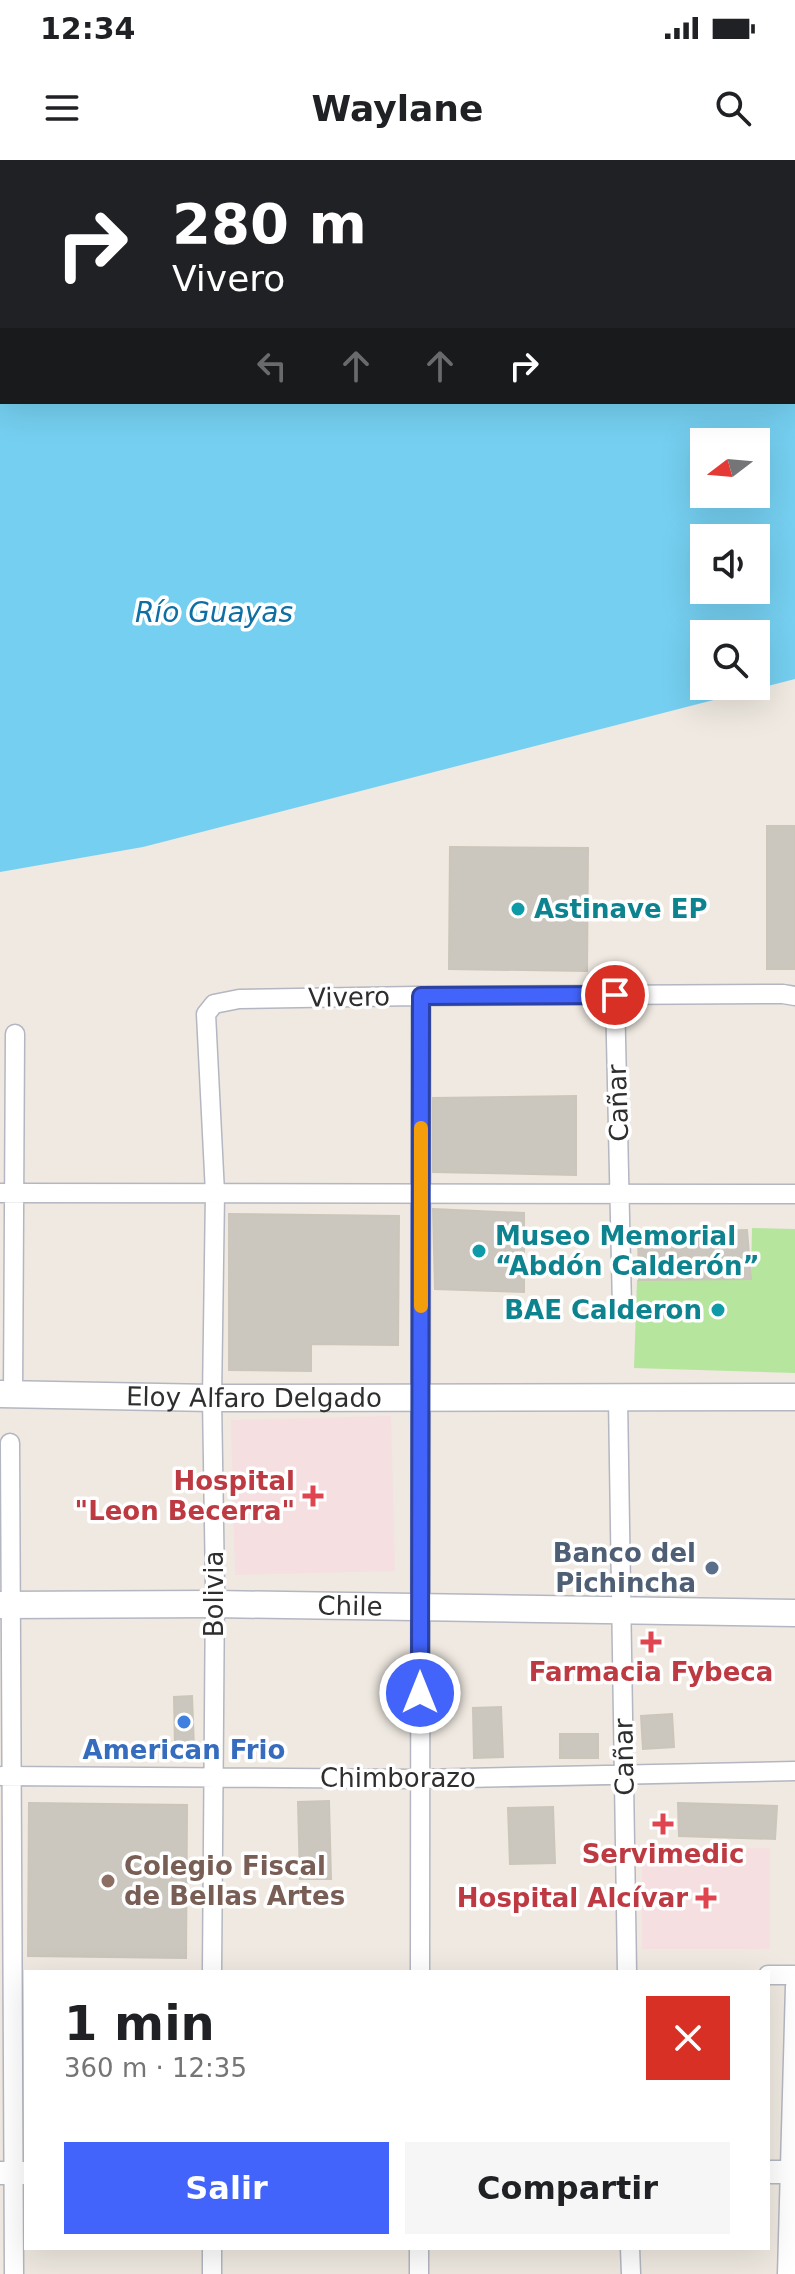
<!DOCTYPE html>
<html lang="es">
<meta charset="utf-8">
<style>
:root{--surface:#fff;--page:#f6f6f6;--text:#202124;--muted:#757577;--accent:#4264fb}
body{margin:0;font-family:"DejaVu Sans",sans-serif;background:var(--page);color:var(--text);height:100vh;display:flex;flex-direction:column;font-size:30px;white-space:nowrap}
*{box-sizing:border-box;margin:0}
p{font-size:26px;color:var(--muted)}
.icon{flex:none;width:44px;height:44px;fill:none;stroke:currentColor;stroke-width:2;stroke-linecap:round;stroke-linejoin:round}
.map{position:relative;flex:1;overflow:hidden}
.sheet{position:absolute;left:24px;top:1810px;width:746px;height:280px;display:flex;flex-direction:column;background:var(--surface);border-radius:0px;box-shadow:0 8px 32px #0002}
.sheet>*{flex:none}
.guide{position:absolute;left:0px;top:0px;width:796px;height:244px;box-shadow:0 8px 32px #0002;background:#202124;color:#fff;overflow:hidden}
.needle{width:52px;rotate:254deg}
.buttons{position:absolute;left:690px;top:268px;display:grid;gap:16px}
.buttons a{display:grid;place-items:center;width:80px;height:80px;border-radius:0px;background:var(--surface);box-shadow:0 8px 32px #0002;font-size:40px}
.pin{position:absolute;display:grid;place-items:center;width:68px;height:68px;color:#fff;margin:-34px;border:4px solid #fff;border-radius:50%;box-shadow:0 2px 8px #0007}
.me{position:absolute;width:88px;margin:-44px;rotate:0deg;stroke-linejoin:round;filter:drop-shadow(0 0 6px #0008)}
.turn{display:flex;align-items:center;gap:28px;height:168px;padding:0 40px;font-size:36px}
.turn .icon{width:104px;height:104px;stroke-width:2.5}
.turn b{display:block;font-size:56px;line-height:68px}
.lanes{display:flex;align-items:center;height:76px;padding:0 40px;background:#0003;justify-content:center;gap:40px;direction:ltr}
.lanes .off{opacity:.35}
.round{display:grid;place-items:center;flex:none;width:84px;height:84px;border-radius:0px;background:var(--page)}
.head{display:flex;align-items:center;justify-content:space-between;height:136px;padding:0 40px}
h1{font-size:48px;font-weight:600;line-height:60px}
.action{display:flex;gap:16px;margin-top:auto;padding:16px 40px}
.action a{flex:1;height:92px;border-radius:0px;background:var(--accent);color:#fff;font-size:32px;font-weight:600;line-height:92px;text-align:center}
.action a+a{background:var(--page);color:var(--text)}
.status{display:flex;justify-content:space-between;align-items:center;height:56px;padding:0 40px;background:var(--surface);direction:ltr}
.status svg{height:22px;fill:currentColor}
header{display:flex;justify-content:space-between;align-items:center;height:104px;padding:0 40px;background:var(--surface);font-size:36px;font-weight:600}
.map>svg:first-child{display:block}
.medical{fill:#f5dfe0}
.green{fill:#b6e59e}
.water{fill:#75cff0;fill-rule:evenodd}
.building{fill:#cbc7bf;stroke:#cbc5ba;stroke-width:2}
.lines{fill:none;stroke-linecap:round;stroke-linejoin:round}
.minor-casing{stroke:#b4b7c1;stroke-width:21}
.tertiary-casing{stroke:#b4b7c1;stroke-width:25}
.secondary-casing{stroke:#b4b7c1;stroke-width:29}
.minor{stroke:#fff;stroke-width:18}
.tertiary{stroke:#fff;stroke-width:22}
.secondary{stroke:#fff;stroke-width:26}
.route-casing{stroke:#2b41a3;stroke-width:20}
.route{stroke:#4264fb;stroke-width:14}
.slow{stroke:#f59e0b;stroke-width:14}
.culture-dot{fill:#0f9aa8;stroke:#fff;stroke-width:3}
.health-dot{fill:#e0444e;stroke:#fff;stroke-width:3}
.service-dot{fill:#5c6f8a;stroke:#fff;stroke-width:3}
.shop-dot{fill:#3f7fe0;stroke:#fff;stroke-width:3}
.education-dot{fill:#8d6e63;stroke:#fff;stroke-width:3}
.labels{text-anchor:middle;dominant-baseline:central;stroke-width:7;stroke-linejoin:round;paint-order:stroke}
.culture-label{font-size:26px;font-weight:bold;fill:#0d838f;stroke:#fff;text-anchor:start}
.street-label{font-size:26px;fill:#2e2e2e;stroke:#fff}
.health-label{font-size:26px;font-weight:bold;fill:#be3a42;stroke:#fff;text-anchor:end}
.service-label{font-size:26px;font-weight:bold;fill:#4e5e75;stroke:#fff;text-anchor:end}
.shop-label{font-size:26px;font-weight:bold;fill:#366cbe;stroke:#fff}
.education-label{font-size:26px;font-weight:bold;fill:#785e54;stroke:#fff;text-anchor:start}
.water-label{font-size:28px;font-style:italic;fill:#0d6fa3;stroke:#fff}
</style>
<div class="status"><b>12:34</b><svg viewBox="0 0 49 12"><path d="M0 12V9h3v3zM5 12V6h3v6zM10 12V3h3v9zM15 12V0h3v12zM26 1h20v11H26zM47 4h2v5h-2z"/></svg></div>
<header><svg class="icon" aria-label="menu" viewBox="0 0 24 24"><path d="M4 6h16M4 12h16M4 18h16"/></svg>Waylane<svg class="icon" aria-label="search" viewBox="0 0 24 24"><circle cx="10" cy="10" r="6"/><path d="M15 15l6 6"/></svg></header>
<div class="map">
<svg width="795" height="2114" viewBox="0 0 795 2114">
<rect width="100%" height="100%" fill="#efe9e1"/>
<!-- medical -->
<path class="medical" d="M391,1256L395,1411L235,1415L231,1260Z
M642,1688H770V1789H642Z"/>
<!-- green -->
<path class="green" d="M752,1068L795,1069V1213L634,1208L637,1120L751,1119Z"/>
<!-- water -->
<path class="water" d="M0,0H795V519L143,687L0,712ZM2,2H794V242H2ZM704,282H756V334H704ZM704,378H756V430H704ZM704,474H756V526H704Z"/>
<!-- building -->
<path class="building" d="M767,666H795V809H767Z
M450,687L588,688L587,811L449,809Z
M576,936V1015L433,1012V938Z
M433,1049L524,1053V1132L435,1129Z
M229,1054L399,1056L398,1185L311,1184V1211L229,1210Z
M747,1070L751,1119L639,1120L638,1073Z
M192,1536L194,1587L175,1588L174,1537Z
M501,1547L503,1597L474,1598L473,1548Z
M672,1554L674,1587L643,1589L641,1556Z
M560,1574H598V1598H560Z
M329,1641L331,1719H300L298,1642Z
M29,1643L187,1645L186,1798L28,1796Z
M678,1643L777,1646L775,1679L679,1676Z
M553,1647L555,1703L510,1704L508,1648Z"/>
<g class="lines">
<defs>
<path id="minor" d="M615,835L622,1147
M0,1033L795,1034
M13,1234L15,874
M618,1238L627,1812
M10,1283L14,2114
M2,1616L420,1619L795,1611
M212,1812L215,1427L212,1238L215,1033L206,854L214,844L239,839L416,836L783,834L795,836
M420,1812L421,836
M768,1815H795
M212,2088V2114
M630,2088L631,2114
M419,2114V2088
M787,2114L795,1826"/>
<path id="tertiary" d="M768,2012H795
M0,2013H26"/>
<g id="secondary">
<path id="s1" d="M0,1234L212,1238L795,1237"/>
<path id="s2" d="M0,1445L215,1444L795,1453"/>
</g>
</defs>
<!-- minor casing -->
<use href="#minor" class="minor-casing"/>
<!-- tertiary casing -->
<use href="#tertiary" class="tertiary-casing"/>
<!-- secondary casing -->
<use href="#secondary" class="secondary-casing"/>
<!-- minor -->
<use href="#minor" class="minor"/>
<!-- tertiary -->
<use href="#tertiary" class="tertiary"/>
<!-- secondary -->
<use href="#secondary" class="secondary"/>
</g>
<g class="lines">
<defs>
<path id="route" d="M420,1533L421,836L615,835"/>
</defs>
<!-- route casing -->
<use href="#route" class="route-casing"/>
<!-- route -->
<use href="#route" class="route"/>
<!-- slow -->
<path class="slow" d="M421,1146V968"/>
</g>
<!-- markers -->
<g class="culture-dot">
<circle cx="518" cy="749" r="8"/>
<circle cx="479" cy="1091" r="8"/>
<circle cx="718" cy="1150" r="8"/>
</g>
<g class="health-dot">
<path d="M309 1324h8v8h8v8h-8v8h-8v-8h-8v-8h8z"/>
<path d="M647 1470h8v8h8v8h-8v8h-8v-8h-8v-8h8z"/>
<path d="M659 1652h8v8h8v8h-8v8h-8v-8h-8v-8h8z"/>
<path d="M702 1726h8v8h8v8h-8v8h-8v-8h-8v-8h8z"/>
</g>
<circle class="service-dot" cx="712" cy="1408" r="8"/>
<circle class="shop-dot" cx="184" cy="1562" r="8"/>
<circle class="education-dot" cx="108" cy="1721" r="8"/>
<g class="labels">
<!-- culture labels -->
<g class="culture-label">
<text x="534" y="749">Astinave EP</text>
<text x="495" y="1076">Museo Memorial<tspan x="495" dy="30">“Abdón Calderón”</tspan></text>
<text x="702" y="1150" text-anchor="end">BAE Calderon</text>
</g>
<!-- street labels -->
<g class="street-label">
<text transform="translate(349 837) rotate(-1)">Vivero</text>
<text transform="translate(618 943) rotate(-92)">Cañar</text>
<text stroke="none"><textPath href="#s1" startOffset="254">Eloy Alfaro Delgado</textPath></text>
<text transform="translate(214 1434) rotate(-90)">Bolivia</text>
<text stroke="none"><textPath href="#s2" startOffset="350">Chile</textPath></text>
<text transform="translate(624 1597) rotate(-91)">Cañar</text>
<text x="398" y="1618">Chimborazo</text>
</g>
<!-- health labels -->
<g class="health-label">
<text x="295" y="1321">Hospital<tspan x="295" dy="30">"Leon Becerra"</tspan></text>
<text x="651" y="1512" text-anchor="middle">Farmacia Fybeca</text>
<text x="663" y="1694" text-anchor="middle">Servimedic</text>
<text x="688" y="1738">Hospital Alcívar</text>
</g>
<!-- service labels -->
<g class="service-label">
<text x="696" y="1393">Banco del<tspan x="696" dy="30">Pichincha</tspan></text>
</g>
<!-- shop labels -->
<g class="shop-label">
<text x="184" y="1590">American Frio</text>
</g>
<!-- education labels -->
<g class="education-label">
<text x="124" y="1706">Colegio Fiscal<tspan x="124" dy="30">de Bellas Artes</tspan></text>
</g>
<!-- water labels -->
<g class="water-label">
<text x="214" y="452">Río Guayas</text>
</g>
</g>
</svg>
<div class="buttons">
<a><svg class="needle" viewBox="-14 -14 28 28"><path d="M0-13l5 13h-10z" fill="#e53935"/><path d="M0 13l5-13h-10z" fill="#757577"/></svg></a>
<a><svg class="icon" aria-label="sound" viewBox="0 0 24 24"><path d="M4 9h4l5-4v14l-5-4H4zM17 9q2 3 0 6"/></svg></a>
<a><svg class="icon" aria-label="search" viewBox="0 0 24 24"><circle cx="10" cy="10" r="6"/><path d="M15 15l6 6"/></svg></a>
</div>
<div class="pin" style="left:615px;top:835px;background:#d93025"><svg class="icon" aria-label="arrive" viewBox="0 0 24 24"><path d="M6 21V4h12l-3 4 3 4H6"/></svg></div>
<svg class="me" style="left:420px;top:1533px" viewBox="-20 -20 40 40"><circle r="17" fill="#4264fb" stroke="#fff" stroke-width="3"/><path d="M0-11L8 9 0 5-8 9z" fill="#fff"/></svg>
<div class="guide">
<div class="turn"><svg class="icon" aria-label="right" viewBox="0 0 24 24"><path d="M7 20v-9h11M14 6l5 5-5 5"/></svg><div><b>280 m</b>Vivero</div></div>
<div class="lanes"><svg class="icon off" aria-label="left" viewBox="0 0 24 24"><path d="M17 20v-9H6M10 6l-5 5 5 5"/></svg><svg class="icon off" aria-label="ahead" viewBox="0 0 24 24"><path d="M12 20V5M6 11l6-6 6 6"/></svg><svg class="icon off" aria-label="ahead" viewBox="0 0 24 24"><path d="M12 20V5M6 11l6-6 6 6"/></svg><svg class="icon" aria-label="right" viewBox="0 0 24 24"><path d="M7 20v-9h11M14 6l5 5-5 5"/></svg></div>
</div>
<section class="sheet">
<div class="head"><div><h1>1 min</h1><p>360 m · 12:35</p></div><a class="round" style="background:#d93025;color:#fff"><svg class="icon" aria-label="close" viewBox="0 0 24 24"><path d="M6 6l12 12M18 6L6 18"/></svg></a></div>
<div class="action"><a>Salir</a><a>Compartir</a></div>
</section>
</div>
